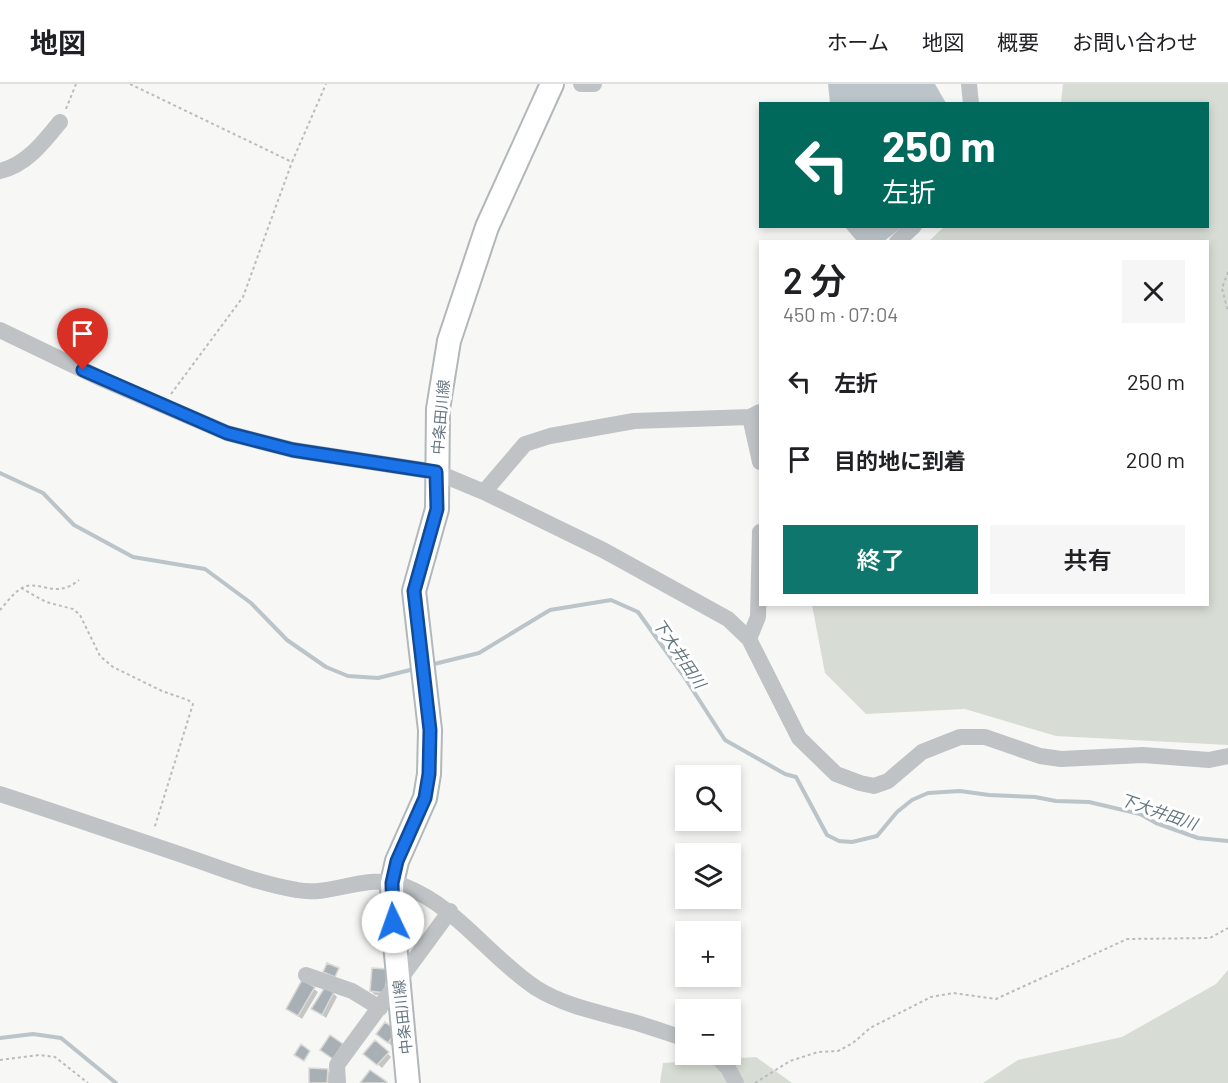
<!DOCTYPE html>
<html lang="ja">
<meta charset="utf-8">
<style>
:root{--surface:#fff;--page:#f6f6f6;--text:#202124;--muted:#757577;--line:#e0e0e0;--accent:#0f766e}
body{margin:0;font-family:Barlow,"Noto Sans JP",sans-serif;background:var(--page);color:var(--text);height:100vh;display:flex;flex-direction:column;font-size:22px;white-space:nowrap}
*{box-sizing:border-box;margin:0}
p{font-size:20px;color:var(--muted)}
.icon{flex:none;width:33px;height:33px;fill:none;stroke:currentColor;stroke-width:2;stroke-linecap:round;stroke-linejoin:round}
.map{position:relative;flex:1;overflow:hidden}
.drawer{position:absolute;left:759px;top:156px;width:450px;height:366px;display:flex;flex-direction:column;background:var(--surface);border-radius:0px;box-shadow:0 3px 9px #0003}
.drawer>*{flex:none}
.top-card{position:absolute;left:759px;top:18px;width:450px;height:126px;border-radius:0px;box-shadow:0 3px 9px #0003;background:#00695c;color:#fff;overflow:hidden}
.tools{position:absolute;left:675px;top:681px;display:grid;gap:12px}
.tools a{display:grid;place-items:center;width:66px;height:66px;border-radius:0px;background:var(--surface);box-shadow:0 3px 9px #0003;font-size:30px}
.pin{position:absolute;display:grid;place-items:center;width:51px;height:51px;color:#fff;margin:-62px -26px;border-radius:50% 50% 50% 0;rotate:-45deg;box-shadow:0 0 6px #0007}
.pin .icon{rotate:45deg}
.me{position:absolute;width:66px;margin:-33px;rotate:357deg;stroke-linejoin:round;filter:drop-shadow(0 0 4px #0008)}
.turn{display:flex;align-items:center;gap:21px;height:126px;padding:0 24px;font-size:27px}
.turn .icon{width:78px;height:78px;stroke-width:2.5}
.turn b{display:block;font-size:42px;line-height:51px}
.round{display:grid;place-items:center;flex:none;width:63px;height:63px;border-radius:0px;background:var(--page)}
.overview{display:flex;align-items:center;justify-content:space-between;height:102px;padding:0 24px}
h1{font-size:36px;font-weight:600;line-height:45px}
.primary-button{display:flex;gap:12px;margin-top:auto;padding:12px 24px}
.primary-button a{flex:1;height:69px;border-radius:0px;background:var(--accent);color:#fff;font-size:24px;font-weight:600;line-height:69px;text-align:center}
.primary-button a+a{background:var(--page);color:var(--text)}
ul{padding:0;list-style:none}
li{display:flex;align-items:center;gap:18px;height:78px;padding:0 24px}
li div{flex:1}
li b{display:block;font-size:22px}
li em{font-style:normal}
header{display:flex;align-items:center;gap:36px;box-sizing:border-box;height:84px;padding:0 30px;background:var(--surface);border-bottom:2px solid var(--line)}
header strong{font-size:28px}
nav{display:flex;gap:33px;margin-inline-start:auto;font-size:21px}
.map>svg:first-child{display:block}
.green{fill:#d7dcd4}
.water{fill:#bbc4c9}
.shadow{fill:#0003}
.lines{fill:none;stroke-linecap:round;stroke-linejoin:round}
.stream{stroke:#bbc4c9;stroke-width:4}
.building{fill:#a9b0b5;stroke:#d9d9d7;stroke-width:1.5}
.major-casing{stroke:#b2b7ba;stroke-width:26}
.path{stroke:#b9bcbe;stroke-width:2;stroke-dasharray:3 3;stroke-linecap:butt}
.minor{stroke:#bfc3c6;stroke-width:16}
.major{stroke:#fff;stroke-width:22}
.route-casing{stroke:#114b97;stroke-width:15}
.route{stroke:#1a73e8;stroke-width:10}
.labels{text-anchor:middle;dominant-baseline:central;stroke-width:6;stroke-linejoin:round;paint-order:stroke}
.street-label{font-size:15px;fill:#697883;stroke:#fff}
.water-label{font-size:16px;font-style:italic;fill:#65787f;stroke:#fff}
</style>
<header>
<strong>地図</strong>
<nav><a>ホーム</a><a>地図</a><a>概要</a><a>お問い合わせ</a></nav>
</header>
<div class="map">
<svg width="1228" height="999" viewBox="0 0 1228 999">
<rect width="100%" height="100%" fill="#f7f7f5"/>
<!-- green -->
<path class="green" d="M1063,0H1228V661L1056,652L965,625L866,630L825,589L812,521L1208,520V158L929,157L944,143L1208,142V20L1061,19Z
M1228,886V999H983L1018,976L1122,953L1216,900Z
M756,973L792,999H660L663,979Z"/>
<!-- water -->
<path class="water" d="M828,0H935L946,19H830Z
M845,143H902L883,158L857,157Z"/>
<!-- shadow -->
<path class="shadow" d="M386,887L390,891L388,912L375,911L371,907Z
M314,905L318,908L302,935L288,925Z
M333,909L337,913L326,934L313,924Z
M400,952L392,962L382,953Z
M387,969L391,973L382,984L369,973Z
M327,986L331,990V999H310Z"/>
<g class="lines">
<!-- stream -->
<path class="stream" d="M0,389L43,409L74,441L133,473L205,485L251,519L287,556L326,583L348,592L378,594L414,585
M430,581L479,569L550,526L611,516L638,528L683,591L725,656L785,690L796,693L827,751L839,757L852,758L877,752L897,728L912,716L928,709L960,707L989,711L1035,713L1056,717L1089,718L1140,730L1156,739L1198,754L1228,757
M0,954L33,950L61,954L116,999"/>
</g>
<!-- building -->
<path class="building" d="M327,879L339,884L335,893L323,888Z
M372,884L387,885L385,909L370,907Z
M302,896L315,903L298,932L286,925Z
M325,903L334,908L322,931L311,925Z
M385,938L397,947L388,959L376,950Z
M330,951L343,960L333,975L320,966Z
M375,956L389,968L377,981L363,970Z
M301,960L310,967L304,977L294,971Z
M309,984L328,985L327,999H309Z
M370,986L387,998V999H360Z"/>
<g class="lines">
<defs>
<path id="major" d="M408,999L393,838L392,799L397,777L425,714L429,690L430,646L414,507L437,425L438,325L449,257L487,143L552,0"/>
</defs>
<!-- major casing -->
<use href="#major" class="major-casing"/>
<!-- path -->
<path class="path" d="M130,0L292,78L326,0
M66,25L76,0
M1228,188L1222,204L1228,228
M171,310L243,213L292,78
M21,504L46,518L73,525L80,531L100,572L113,583L162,607L188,616L193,620L154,745
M0,526C6,519 13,510 20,505C38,493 54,517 79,496
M0,976L39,971L55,973L88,999
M755,999L790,977L818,968L838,967L853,959L870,944L931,913L953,909L996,915L1127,855L1210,854L1228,844"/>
<!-- minor -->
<path class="minor" d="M581,0H594
M969,0L971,20
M0,87C26,81 44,58 60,38
M897,158L914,142
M0,246L104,296L227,349L293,366L436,388L484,408L603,466L728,535L749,555L799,654L836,690L860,699L874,702L888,697L922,668L960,653H985L1040,672L1061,675L1143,671L1209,676L1228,672
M750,333L760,378
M484,408L525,360L550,352L634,337L750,333L760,328
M749,555L758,533L760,448
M0,710C62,730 123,751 185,772C221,784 259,800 297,806C332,813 367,788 404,802C458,823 489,873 536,904C565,922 597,928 630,937C648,942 667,949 686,955
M306,891L352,907L380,924
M714,970L728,984L736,999
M338,999L337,981L450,827"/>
<!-- major -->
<use href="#major" class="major"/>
</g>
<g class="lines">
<defs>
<path id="route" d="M83,286L227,349L293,366L436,388L437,425L414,507L430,646L429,690L425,714L397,777L392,799L393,838"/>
</defs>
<!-- route casing -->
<use href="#route" class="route-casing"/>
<!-- route -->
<use href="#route" class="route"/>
</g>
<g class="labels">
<!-- street labels -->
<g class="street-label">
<text transform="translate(440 333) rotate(-85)">中条田川線</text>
<text transform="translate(402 933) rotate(-96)">中条田川線</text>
</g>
<!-- water labels -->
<g class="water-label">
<text transform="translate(680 569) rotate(56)">下大井田川</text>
<text transform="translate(1159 727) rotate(19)">下大井田川</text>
</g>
</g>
</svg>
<div class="tools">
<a><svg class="icon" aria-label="search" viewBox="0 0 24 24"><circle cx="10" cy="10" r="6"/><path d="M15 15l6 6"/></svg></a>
<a><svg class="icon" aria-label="layers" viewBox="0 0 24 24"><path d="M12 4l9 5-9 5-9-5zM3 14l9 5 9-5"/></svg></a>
<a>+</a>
<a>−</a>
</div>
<div class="pin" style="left:83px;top:286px;background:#d93025"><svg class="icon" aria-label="arrive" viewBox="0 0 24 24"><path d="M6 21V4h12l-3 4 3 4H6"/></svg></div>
<svg class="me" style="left:393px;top:838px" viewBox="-20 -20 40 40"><circle r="19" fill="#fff"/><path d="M0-13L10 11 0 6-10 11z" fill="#1a73e8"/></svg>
<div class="top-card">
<div class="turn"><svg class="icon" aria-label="left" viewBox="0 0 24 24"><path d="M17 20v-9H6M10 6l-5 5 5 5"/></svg><div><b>250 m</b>左折</div></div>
</div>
<section class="drawer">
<div class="overview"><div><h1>2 分</h1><p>450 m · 07:04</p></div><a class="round"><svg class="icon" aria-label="close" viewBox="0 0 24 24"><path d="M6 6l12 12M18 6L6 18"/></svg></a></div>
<ul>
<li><svg class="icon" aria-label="left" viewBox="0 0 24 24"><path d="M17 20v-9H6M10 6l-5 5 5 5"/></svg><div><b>左折</b></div><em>250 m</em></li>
<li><svg class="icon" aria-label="arrive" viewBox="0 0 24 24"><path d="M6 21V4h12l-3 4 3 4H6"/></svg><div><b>目的地に到着</b></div><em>200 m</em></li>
</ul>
<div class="primary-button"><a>終了</a><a>共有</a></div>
</section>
</div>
